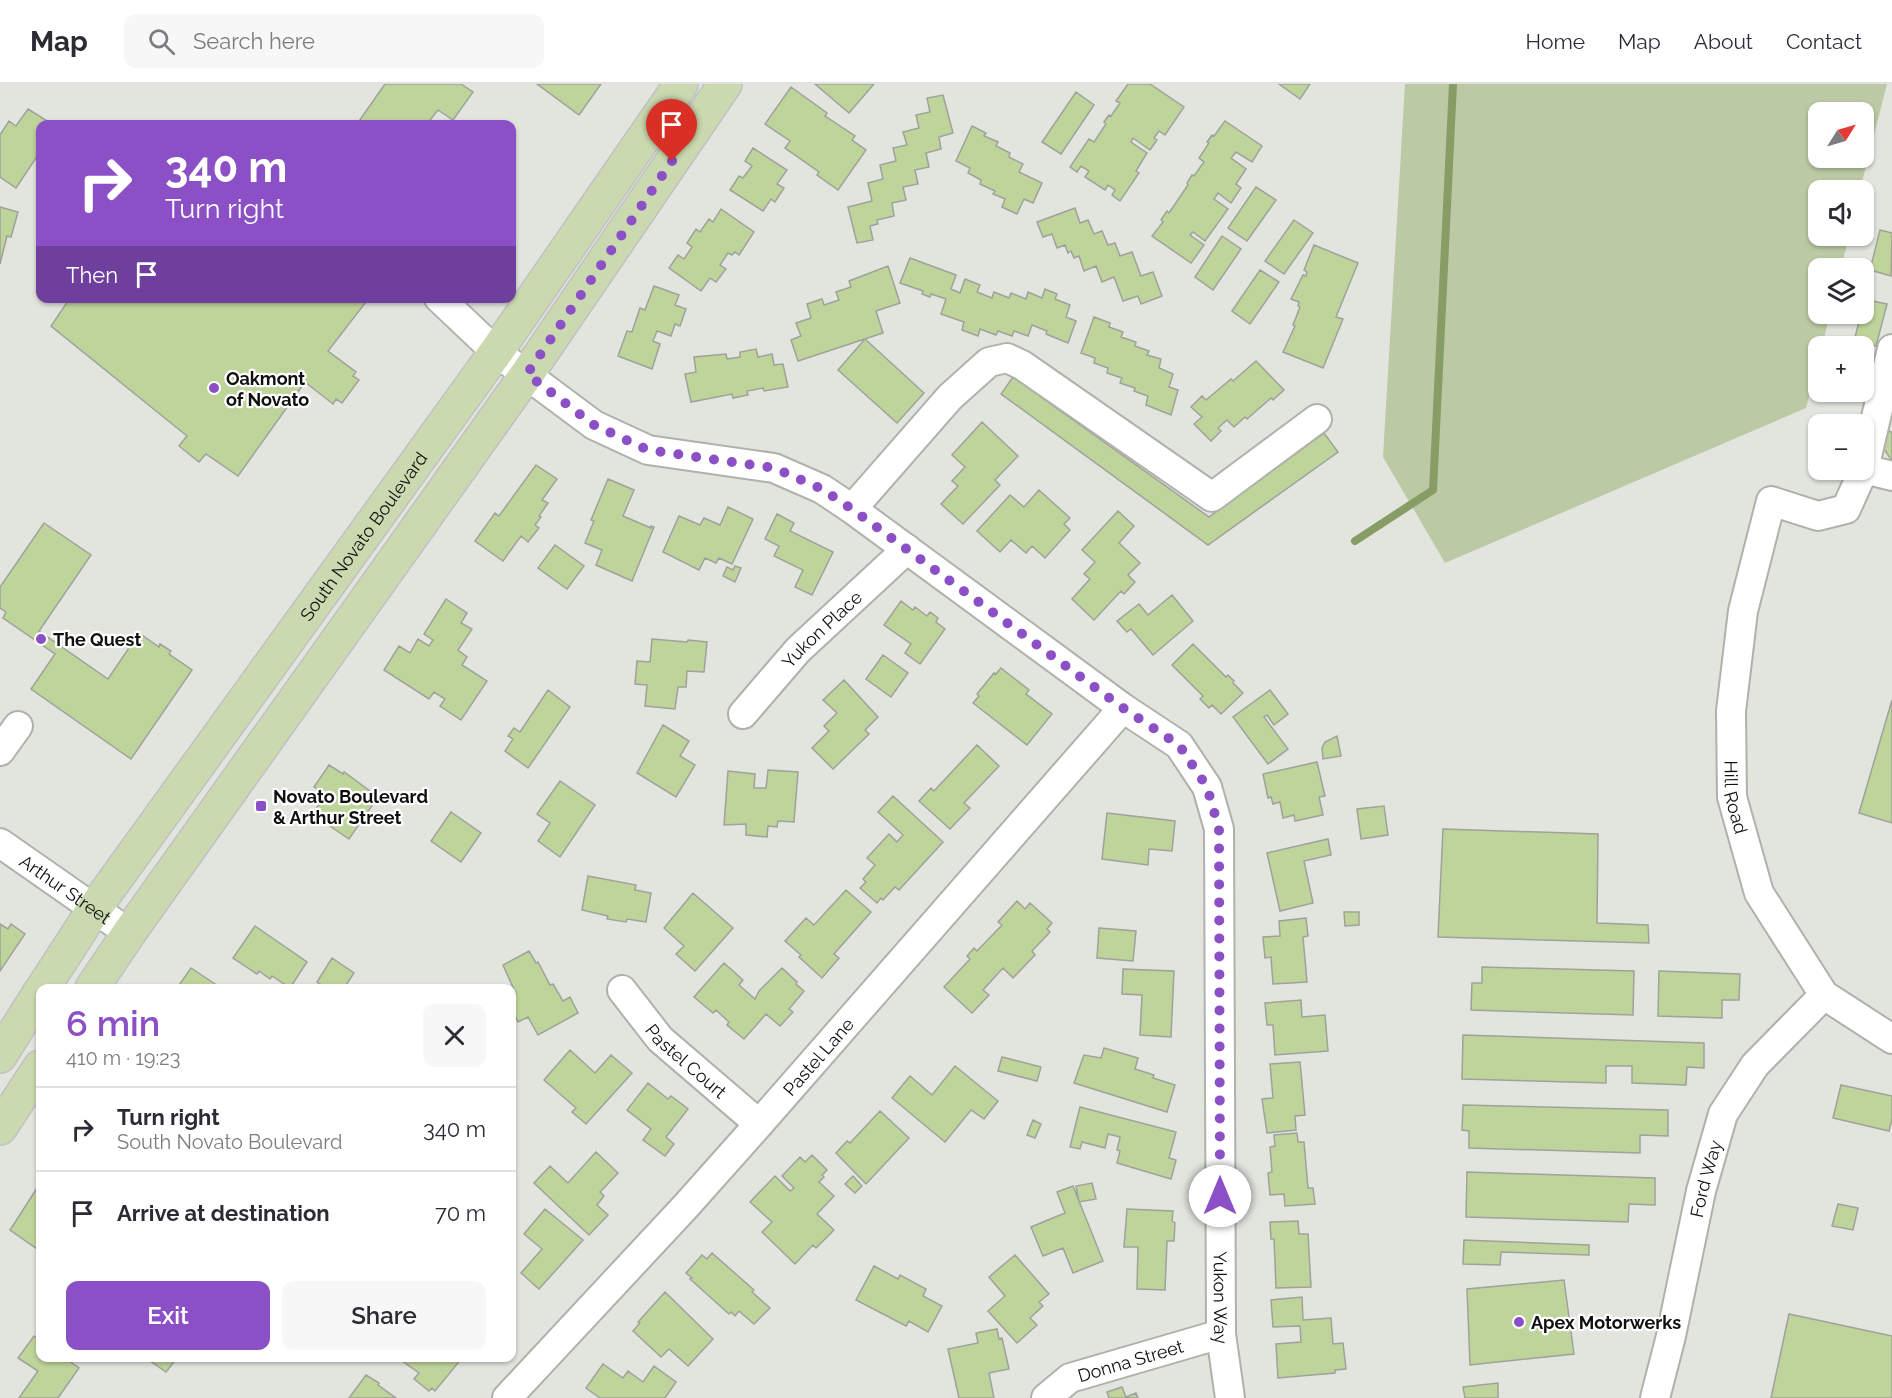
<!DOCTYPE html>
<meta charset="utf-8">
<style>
:root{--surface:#fff;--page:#f7f7f7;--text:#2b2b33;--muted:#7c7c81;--line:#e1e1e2;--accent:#8b4fc6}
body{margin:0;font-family:Raleway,sans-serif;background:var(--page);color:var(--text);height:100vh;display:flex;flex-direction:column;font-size:22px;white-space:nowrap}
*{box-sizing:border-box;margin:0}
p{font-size:20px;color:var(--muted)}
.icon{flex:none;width:33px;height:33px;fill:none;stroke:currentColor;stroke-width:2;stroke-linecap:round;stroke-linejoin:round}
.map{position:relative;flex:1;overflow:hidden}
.panel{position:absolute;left:36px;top:900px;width:480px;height:378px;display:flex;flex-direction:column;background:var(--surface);border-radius:12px;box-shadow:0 2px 4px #0004}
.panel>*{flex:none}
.guide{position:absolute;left:36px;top:36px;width:480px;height:183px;border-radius:12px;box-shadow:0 2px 4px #0004;background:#8b4fc6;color:#fff;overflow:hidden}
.needle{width:39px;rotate:53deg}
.tools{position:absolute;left:1808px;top:18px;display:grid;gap:12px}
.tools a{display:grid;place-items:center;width:66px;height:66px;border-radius:12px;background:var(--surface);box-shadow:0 2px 4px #0004;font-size:30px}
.pin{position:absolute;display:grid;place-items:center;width:51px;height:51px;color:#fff;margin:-62px -26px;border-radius:50% 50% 50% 0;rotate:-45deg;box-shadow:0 0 6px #0007}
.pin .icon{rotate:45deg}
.me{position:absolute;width:66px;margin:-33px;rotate:0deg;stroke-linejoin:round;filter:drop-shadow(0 0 4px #0008)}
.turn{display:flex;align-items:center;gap:21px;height:126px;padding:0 30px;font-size:27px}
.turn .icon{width:78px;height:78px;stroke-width:2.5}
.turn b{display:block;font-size:42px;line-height:51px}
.then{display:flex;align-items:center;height:57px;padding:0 30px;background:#0003;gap:12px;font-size:22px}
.round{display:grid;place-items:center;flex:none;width:63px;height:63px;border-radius:12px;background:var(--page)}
.head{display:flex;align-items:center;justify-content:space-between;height:102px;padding:0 30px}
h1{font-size:36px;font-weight:600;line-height:45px;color:var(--accent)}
.action{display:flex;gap:12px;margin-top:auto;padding:12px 30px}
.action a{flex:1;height:69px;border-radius:12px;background:var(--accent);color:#fff;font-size:24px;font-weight:600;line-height:69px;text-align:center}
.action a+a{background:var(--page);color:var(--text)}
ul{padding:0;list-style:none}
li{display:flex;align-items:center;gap:18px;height:84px;padding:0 30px;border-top:2px solid var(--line)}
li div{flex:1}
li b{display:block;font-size:22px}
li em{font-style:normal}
header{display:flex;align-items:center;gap:36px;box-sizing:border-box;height:84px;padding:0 30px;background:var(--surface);border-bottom:2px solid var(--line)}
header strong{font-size:28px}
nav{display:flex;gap:33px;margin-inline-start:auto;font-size:21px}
.search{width:420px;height:54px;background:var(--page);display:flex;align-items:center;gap:15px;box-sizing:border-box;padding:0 21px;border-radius:12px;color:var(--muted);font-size:22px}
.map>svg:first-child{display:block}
.green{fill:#bbcaa4;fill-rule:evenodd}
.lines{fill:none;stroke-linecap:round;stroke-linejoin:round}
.stream{stroke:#889c66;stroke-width:8}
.building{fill:#bfd49b;stroke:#9fa29a;stroke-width:1.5}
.minor-casing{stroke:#afb2ab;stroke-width:32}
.major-casing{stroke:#c1c1c1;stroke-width:36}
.minor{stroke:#fff;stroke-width:28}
.major{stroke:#cbd9b0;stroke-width:33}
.route{stroke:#8b4fc6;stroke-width:10;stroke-dasharray:0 18}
.poi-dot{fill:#8b4fc6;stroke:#fff;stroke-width:2}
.labels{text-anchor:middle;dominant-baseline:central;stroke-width:4.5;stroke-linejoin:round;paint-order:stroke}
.poi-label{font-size:18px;font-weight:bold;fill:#10110f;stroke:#fff;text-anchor:start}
.street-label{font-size:18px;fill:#10110f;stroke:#fff}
</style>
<header>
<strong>Map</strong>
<div class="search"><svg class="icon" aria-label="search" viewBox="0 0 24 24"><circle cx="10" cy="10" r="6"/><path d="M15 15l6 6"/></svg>Search here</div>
<nav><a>Home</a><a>Map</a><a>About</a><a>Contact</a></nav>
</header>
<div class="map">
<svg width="1892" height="1314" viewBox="0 0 1892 1314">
<rect width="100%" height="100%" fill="#e2e5de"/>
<!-- green -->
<path class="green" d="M1405,0H1887L1860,106H1818V152H1849L1841,184H1818V230H1830L1822,262H1818V277L1806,324L1445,479L1383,373ZM1818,28H1863V74H1818Z"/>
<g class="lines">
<!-- stream -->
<path class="stream" d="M1355,457L1433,406L1453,0"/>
</g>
<!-- building -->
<path class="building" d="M385,0H461L473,8L453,36L438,26L427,40H357Z
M537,0H601L579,31Z
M815,0H874L849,29Z
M1128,0H1150L1184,23L1165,51L1159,47L1154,54L1157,56L1150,66L1133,54L1131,58L1147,69L1136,87L1139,89L1120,117L1112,111L1115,106L1108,101L1105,106L1085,93L1089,87L1081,82L1077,88L1070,83L1089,55L1094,58L1106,40L1104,38L1109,31L1111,32L1120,19L1116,17Z
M1279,0H1310L1300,15Z
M791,3L827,29L825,32L855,52L852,56L866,66L838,106L817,91L819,88L785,64L790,57L765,40Z
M1076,8L1094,21L1061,70L1042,58Z
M943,11L953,49L939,53L941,65L926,69L929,83L915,86L918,100L903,103L906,116L892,119L894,132L877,136L878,140L870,142L873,156L857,159L848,123L872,117L868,99L883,95L880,81L896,77L893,64L907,61L903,48L919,44L916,31L930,28L927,14Z
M28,25L52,40H40V68L16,104L0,93V51L9,37L16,42Z
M1225,37L1262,62L1252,78L1236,68L1231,74L1246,85L1236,100L1241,104L1231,119L1218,109L1214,115L1228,125L1205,157L1193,148L1190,151L1204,161L1191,179L1152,152L1163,138L1161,136L1167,127L1169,129L1188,101L1187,99L1192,91L1194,92L1204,78L1199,74L1209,59L1207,58L1212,51L1214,52Z
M972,42L986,49L984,52L998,58L996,62L1010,69L1009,73L1023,80L1019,88L1042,99L1033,119L1024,115L1017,130L1002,123L1005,115L993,110L995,107L980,100L981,96L968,89L970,84L956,77Z
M753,64L787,86L777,100L784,104L775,118L771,115L763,127L730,106L739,92L743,94L752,82L745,77Z
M1256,103L1276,116L1247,157L1228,144Z
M0,123L18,128L11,153L7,152L0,180Z
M1075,124L1080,139L1088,136L1094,150L1102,147L1108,161L1115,159L1120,172L1132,168L1141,192L1153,188L1162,212L1141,220L1138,212L1123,217L1114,193L1102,198L1096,182L1084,187L1079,172L1074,174L1071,167L1068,169L1065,161L1057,164L1052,150L1043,153L1037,138Z
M721,125L754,148L739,171L735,168L732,171L728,169L720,181L726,185L716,198L710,194L701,207L669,184L678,171L684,175L692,163L687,159L696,145L700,148L709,135L713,138Z
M1294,136L1313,149L1284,190L1265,177Z
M1880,146L1892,149L1891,192L1870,186Z
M1222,152L1241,165L1213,206L1195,193Z
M1314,161L1358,179L1336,233L1343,235L1323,284L1283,268L1295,242L1293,241L1300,223L1298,222L1299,218L1291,215L1303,191L1306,192L1307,188L1304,186Z
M910,174L956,191L951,205L960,209L965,195L980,201L977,208L992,214L994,208L1009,214L1011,209L1026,215L1028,208L1042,214L1045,205L1057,210L1055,215L1070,221L1066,233L1076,237L1068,259L1046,250L1047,247L1032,241L1028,252L1014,247L1012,252L998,247L996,251L980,245L978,252L962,246L964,238L941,230L946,215L931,210L930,213L922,210L923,207L900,199Z
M888,182L900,219L876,227L883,249L798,277L791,256L801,252L796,239L811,234L807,220L822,215L824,221L839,216L836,208L851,203L849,197Z
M1260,186L1279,198L1250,240L1232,227Z
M654,202L679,211L675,221L686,225L680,242L675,240L671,252L657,247L653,257L660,260L652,285L618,272L627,247L632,248L640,224L645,226Z
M70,214H369L328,267L356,288L353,292L359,296L342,319L336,315L333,320L305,298L238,392L206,370L199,378L179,362L187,352L51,242Z
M1864,215L1887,220L1876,262L1854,257L1861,230H1863Z
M1094,233L1110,239L1109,243L1123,248L1121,253L1136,258L1135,262L1149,267L1147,271L1161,275L1159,284L1173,290L1169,303L1178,306L1171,331L1146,321L1148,312L1134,307L1135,304L1120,299L1122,294L1107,289L1108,284L1094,279L1095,274L1081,269Z
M865,255L924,309L897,339L838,286Z
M756,265L758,273L772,270L774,281L783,280L788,303L764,307L763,304L747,307L748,311L733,314L732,310L691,318L685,290L696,288L694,273L726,270L727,275L740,273V268Z
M1256,277L1284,306L1273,316L1271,314L1247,335L1245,333L1234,343L1227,336L1218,344L1221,347L1211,357L1194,340L1202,333L1191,323L1202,312L1206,316L1231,295L1233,297Z
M1013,293L1209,433L1324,349L1338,368L1208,461L1001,310Z
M982,338L1018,372L995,396L1000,401L963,440L941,420L958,402L952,397L965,383L952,371Z
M1888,347L1892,348V377L1884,365Z
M536,381L557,395L542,416L548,419L539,432L541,433L535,441L539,444L528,458L521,452L503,477L475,457L495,429L499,432Z
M608,395L634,406L623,432L651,444V442L654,443L632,497L596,481L602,466L585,459L594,437L591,436Z
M1039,406L1070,434L1064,440L1070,446L1045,474L1032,462L1026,469L1011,456L1000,468L977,447L1010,411L1024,423Z
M728,423L753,435L732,480L719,474L716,479L705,474L699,486L663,468L679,432L700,441L704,434L720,441Z
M1118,427L1134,442L1119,459L1140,479L1128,491L1135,498L1124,510L1121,507L1094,536L1072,515L1090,495L1084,490L1095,478L1082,466Z
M777,430L794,439L790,447L833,468L812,511L795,503L803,486L774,472L779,462L765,455Z
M44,439L91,471L39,547L108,595L139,549L159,563L160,560L171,567L169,570L192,586L131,675L31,605L55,570L3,534L6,528L0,524V503Z
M555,461L584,482L567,505L538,484Z
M735,482L741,484L735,498L723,492L727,483L733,486Z
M1172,511L1193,537L1153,571L1131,545L1127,548L1117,537L1139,520L1148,531Z
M446,515L467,529L461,539L472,545L458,566L467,573L462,581L487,597L461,636L440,622L445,615L434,608L429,615L384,586L399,562L410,569L418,555L429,562L433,556L424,550Z
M901,517L913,526L915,523L927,532L930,528L938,534L936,538L945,545L920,580L905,569L911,560L884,541Z
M652,555L687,558L688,556L707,558L704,588L687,587L686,603H678L675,625L645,622L647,601L635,600L637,577L650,578Z
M1193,560L1226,593L1228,591L1234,597L1233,599L1243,609L1221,630L1212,621L1209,624L1200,615L1203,612L1172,581Z
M883,571L908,589L891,613L866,595Z
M1001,584L1029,606L1026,610L1052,630L1027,661L973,619L979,612L977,610L994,589L996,590Z
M844,596L878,633L865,646L869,650L833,685L812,664L829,647L824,642L837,629L823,616Z
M548,606L570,623L528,684L505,667L513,655L508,652L514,644L520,648Z
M1270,606L1288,630L1274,641L1267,631L1264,633L1288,665L1268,680L1233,633Z
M1892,616V739L1859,729Z
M663,641L689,657L680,672L695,681L676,713L637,689Z
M1337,652L1341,672L1323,675L1322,664L1325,658Z
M977,661L999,682L964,719L970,724L950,745L919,717L931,704L934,707Z
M1317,678L1325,712L1319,713L1323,731L1295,737L1294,731L1283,734L1280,718L1273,720L1271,713L1268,714L1263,690Z
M329,681L343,690L344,688L378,713L349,755L312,730L326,711L314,703Z
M768,686L798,688L794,738L778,737L777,743L768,742L767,753L746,751V740L724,741L728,687L755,690L754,704H766Z
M560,697L595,721L560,773L538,757L550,739L537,730Z
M893,712L943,758L899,806L895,803L883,816L881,814L877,819L860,804L866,798L863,795L875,781L867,774L889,750L897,758L903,751L878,728Z
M1384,722L1388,751L1361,755L1357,725Z
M451,728L481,749L461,778L431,757Z
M1107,729L1175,737L1172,767L1149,765L1148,781L1102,775Z
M1443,745L1598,750L1597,839L1648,841L1649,859L1438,853Z
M1328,755L1331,771L1304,777L1313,819L1280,827L1267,769Z
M588,792L636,801L635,806L651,809L646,838L627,835L626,838L607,835L608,832L582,826Z
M846,806L871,828L834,870L839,874L822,894L799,873L801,871L785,857L806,834L814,841Z
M693,809L733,844L695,887L676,870L684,862L664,844Z
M1017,817L1025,825L1030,819L1052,839L1047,845L1050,848L1032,867L1035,871L1013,894L1003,884L983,906L989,911L972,929L944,903L970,875L967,872L974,864L977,867L1002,841L998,838Z
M1344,828H1359V841L1345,842Z
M1306,834L1308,852L1303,853L1307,898L1273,900L1271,873L1265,874L1263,853L1280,852L1279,837Z
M0,840L8,845L11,840L25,850L0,887Z
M255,842L307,878L290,904L272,892L270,895L259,887L257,890L233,874Z
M1099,844L1136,847L1133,877L1097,874Z
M529,867L536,879L538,878L550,901L553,900L563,917L570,913L578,929L538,951L528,933L518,938L512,926V913L516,910L503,881Z
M332,874L354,889L344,904H326L317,898Z
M724,879L743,896L739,901L755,915L759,907L782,884L797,898L796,900L804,907L789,925L793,928L780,942L766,930L744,955L727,941L729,938L716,926L713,929L694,913Z
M1482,883L1634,887L1633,931L1471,926L1472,899H1482Z
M191,884L221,904H177Z
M1123,885L1174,887L1171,953L1140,951L1142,911L1122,910Z
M1659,887L1740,890L1739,916H1722V934L1658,932Z
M1301,916L1302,933L1325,931L1328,967L1275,971L1273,941H1267L1265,919Z
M1463,951L1704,959V984L1687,983L1686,1001L1632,999V982H1606V999L1462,995Z
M1104,964L1138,974L1135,985L1154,991L1153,994L1175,1001L1167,1028L1074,999L1084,971L1101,974Z
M570,966L595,989L611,971L632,989L586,1040L572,1028L576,1024L544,996Z
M1002,973L1041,983L1037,997L998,987Z
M1300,978L1305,1031L1295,1032L1296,1046L1267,1049L1262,1015L1273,1014L1270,980Z
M955,982L998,1017L984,1035L971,1026L945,1058L892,1014L910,992L932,1011Z
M648,999L668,1015L671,1012L688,1025L666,1053L674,1060L665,1072L643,1056L651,1045L627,1026Z
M1841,1001L1892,1012V1035L1889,1047L1833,1034Z
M1463,1021L1668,1026V1052L1640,1051V1069L1469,1064V1047L1462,1046Z
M1080,1023L1176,1048L1169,1074L1176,1076L1171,1095L1117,1079L1120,1067L1117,1066L1120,1053L1108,1050L1105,1064L1082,1058L1080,1065L1070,1063Z
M880,1027L909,1054L866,1100L836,1069L847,1057L850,1059Z
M1033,1036L1041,1040L1035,1054L1027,1051Z
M1297,1049L1298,1058H1304L1308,1104H1313L1315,1120L1285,1122L1284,1110L1270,1111L1268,1089L1272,1088L1270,1063L1275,1062L1274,1051Z
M596,1068L618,1089L600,1108L604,1112L597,1121L608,1131L589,1151L534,1099L550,1082L568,1099Z
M812,1071L827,1086L822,1091L824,1093L819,1098L834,1112L817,1130L834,1146L816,1164L813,1161L795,1180L762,1148L772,1138L750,1118L775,1092L790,1107L794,1104L782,1092L800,1073L805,1078Z
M1467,1088L1655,1094V1121L1629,1120L1628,1138L1466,1133Z
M853,1092L862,1102L855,1109L845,1100Z
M1092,1099L1096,1115L1079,1118L1076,1102Z
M39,1101L40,1102V1167L10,1146Z
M1073,1102L1103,1177L1073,1189L1063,1164L1043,1172L1031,1143L1065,1129L1057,1108Z
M1838,1120L1858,1124L1853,1146L1832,1142Z
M545,1125L583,1156L539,1205L521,1189L542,1165L524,1150Z
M1127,1125L1173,1127L1172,1137L1175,1139L1174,1157H1167L1165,1206L1137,1205L1138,1163H1124Z
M1298,1137L1299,1150H1308L1311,1203L1276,1204L1274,1155H1271L1270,1138Z
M1464,1156L1589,1161V1171L1501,1168L1500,1181L1463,1180Z
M712,1169L754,1206L752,1208L770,1224L754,1240L739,1227L735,1232L731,1228L729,1230L690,1195L692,1194L686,1189L702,1171L707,1175Z
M1015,1171L1049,1210L1039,1218L1043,1222L1030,1234L1037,1241L1017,1259L988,1227L1005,1212L989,1193Z
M874,1182L898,1195L900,1191L926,1205L923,1212L942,1222L928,1248L909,1237L906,1242L856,1216Z
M1564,1196L1574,1270L1470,1281L1467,1205Z
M665,1208L713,1255L688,1282L669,1265L661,1273L633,1247L640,1239L638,1238Z
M1302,1213L1303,1236L1331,1234L1333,1260L1343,1259L1346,1285L1335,1286V1289L1278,1294L1276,1260L1301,1258L1300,1242L1273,1243L1271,1216Z
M1789,1230L1892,1252V1314H1771Z
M997,1245L999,1255L1002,1254L1009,1285L989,1289L994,1314H959L948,1265L978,1259L976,1249Z
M34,1252L40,1256V1274H65L79,1284L58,1314H19L38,1287L18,1274Z
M146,1274H177L166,1288Z
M405,1274H467L465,1276L462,1274L435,1307L432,1304L429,1307L414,1295L419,1289L402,1277Z
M603,1280L623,1294L628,1287L643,1298L654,1282L676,1298L665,1314H600L586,1304Z
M366,1291L379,1299L378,1301L396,1314H349Z
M1498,1299V1314H1465L1463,1303Z
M1122,1303L1126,1313L1136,1309L1138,1314H1109L1107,1308Z"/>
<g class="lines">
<defs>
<g id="minor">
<path id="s1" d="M439,214L496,268L594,341L648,366L774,384L822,405L852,425L1123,624L1179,661L1207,703L1219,745L1221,1250L1230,1314"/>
<path id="s2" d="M1892,265L1864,385L1846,425L1818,432L1771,417L1743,527L1731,627L1732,713L1759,809L1824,911L1892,955"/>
<path d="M1864,385L1892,392"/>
<path d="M852,425L950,313L989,278L1007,274L1022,281L1212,413L1317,335"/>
<path id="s3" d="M743,630L798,566L907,465"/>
<path d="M0,667L18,642"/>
<path id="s4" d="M0,759L129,849"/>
<path id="s5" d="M622,906L660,955L759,1040"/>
<path id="s6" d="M507,1314L686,1122L759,1040L1123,624"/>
<path id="s7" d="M1046,1314L1070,1294L1221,1250"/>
<path id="s8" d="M1655,1314L1671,1252L1701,1107L1723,1030L1755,981L1824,911"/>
</g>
<g id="major">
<path id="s9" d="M43,904L94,825L496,268L681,0"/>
<path d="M92,904L129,849L527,290L725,0"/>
<path d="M0,972L40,908"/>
<path d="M0,1044L40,983"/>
</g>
</defs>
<!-- minor casing -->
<use href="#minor" class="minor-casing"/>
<!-- major casing -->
<use href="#major" class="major-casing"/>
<!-- minor -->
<use href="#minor" class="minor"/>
<!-- major -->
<use href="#major" class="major"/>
</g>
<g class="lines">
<!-- route -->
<path class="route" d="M672,77L527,290L594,341L648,366L774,384L822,405L852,425L1123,624L1179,661L1207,703L1219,745L1220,1112"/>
</g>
<!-- markers -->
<g class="poi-dot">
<circle cx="214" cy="304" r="6"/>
<circle cx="41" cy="555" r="6"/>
<rect x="255" y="716" width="12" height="12" rx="3"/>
<circle cx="1519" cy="1238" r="6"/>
</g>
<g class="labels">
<!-- poi labels -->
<g class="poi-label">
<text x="226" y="294">Oakmont<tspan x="226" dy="21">of Novato</tspan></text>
<text x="53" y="555">The Quest</text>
<text x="273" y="712">Novato Boulevard<tspan x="273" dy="21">&amp; Arthur Street</tspan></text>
<text x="1531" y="1238">Apex Motorwerks</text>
</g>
<!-- street labels -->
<g class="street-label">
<text stroke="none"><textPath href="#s9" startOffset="554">South Novato Boulevard</textPath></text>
<text stroke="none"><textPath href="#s3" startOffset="116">Yukon Place</textPath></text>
<text stroke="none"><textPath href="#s2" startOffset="546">Hill Road</textPath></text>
<text stroke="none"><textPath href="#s4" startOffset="80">Arthur Street</textPath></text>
<text stroke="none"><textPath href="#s6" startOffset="462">Pastel Lane</textPath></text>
<text stroke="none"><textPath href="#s5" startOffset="96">Pastel Court</textPath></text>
<text stroke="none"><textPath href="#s8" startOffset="225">Ford Way</textPath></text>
<text stroke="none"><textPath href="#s1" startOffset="1442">Yukon Way</textPath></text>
<text stroke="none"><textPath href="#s7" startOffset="94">Donna Street</textPath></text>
</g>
</g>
</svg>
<div class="tools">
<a><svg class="needle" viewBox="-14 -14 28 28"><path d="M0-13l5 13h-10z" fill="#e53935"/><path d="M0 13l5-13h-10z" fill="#7c7c81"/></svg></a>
<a><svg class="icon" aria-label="sound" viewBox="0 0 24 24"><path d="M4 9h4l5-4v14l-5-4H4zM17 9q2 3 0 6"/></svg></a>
<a><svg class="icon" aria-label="layers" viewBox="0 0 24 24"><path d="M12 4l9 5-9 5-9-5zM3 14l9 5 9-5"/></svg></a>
<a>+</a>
<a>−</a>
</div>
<div class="pin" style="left:672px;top:77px;background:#d93025"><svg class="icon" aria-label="arrive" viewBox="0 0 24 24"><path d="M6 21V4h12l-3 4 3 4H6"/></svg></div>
<svg class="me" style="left:1220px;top:1112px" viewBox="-20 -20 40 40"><circle r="19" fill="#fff"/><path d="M0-13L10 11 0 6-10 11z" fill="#8b4fc6"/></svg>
<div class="guide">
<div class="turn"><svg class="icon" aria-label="right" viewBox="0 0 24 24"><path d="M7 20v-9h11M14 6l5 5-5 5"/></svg><div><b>340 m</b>Turn right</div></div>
<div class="then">Then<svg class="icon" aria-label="arrive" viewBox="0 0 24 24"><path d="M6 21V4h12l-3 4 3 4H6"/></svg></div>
</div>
<section class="panel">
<div class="head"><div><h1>6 min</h1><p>410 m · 19:23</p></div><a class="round"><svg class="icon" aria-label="close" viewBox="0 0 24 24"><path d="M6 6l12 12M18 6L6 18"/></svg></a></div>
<ul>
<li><svg class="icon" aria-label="right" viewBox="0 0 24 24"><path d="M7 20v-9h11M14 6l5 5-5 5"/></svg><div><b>Turn right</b><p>South Novato Boulevard</p></div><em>340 m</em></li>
<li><svg class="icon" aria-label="arrive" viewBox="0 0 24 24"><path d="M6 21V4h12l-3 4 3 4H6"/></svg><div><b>Arrive at destination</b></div><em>70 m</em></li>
</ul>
<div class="action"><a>Exit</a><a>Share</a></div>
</section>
</div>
